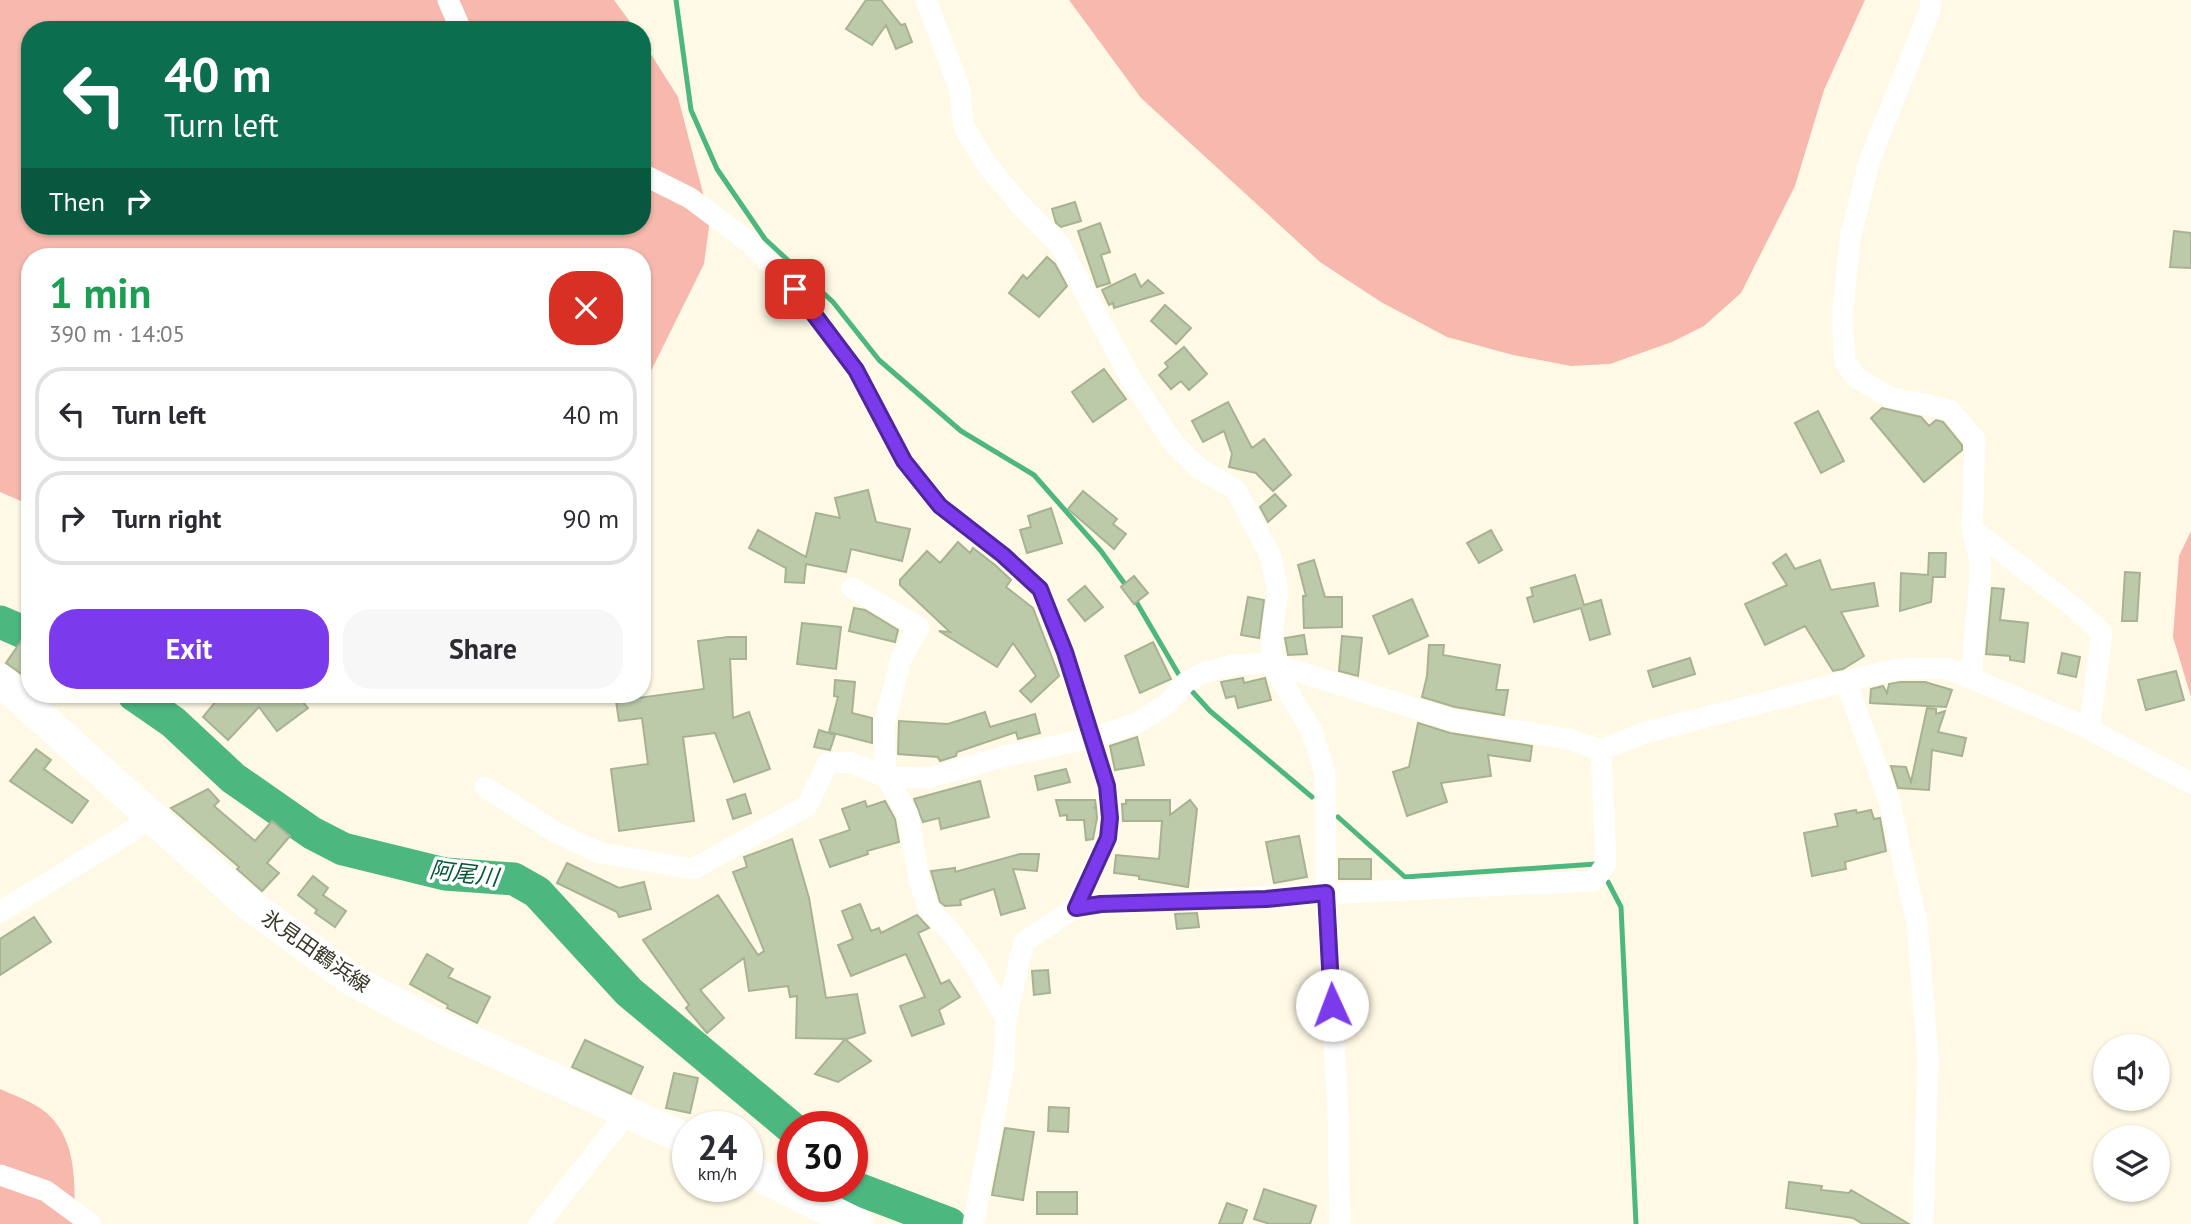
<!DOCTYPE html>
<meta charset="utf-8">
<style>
:root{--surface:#fff;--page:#f7f7f7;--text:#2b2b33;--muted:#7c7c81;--line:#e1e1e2;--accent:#7c3aed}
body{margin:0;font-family:"PT Sans","Noto Sans JP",sans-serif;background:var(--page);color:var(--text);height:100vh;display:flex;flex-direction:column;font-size:26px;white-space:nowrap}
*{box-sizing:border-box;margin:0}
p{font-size:23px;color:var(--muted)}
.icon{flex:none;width:38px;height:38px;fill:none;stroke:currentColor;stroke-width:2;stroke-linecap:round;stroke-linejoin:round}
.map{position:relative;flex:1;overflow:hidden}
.side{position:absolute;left:21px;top:248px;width:630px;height:455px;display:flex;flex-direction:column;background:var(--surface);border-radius:28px;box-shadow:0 2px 5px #0004}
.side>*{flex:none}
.top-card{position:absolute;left:21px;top:21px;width:630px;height:214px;border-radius:28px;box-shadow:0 2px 5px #0004;background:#0b6e4f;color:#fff;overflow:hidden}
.controls{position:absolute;left:2093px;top:1034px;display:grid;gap:14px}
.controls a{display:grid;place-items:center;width:77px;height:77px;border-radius:50%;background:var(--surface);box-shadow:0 2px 5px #0004;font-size:35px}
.speed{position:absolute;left:672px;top:1111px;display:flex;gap:14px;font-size:35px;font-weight:700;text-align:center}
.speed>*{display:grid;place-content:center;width:91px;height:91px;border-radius:50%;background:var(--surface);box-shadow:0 2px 5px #0004;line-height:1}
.speed small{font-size:18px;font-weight:400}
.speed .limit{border:10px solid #d22;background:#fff;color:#111}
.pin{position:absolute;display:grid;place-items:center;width:60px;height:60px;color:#fff;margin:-30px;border-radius:14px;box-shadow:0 4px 10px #0006}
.me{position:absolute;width:77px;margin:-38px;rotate:358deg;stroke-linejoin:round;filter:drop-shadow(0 0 5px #0008)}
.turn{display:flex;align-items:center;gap:24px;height:147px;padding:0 28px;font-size:32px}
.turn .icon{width:91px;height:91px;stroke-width:2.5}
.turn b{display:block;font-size:49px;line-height:60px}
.then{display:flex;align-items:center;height:66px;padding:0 28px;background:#0003;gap:14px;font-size:26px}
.round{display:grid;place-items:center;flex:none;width:74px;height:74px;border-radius:28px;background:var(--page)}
.head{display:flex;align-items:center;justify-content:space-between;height:119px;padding:0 28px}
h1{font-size:42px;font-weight:700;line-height:52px;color:#1e9e55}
.primary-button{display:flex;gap:14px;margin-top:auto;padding:14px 28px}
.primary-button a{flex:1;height:80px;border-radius:28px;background:var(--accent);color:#fff;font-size:28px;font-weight:700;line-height:80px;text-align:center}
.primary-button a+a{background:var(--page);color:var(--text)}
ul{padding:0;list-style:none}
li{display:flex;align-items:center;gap:21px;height:94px;margin:0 14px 10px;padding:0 14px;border:4px solid var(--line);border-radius:28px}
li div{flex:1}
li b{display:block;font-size:26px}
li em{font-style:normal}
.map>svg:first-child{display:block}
.green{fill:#f7b9ad}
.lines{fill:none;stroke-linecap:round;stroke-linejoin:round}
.stream{stroke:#4db780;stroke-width:5}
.river{stroke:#4db780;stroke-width:33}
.building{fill:#bdcaaa;stroke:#a6b393;stroke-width:2}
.minor{stroke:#fff;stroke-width:21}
.primary{stroke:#fff;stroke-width:32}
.route-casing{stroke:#51269a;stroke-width:18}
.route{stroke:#7c3aed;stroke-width:12}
.labels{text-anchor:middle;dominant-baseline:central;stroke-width:7;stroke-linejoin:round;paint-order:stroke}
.street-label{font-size:21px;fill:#393527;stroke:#fff}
.water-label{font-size:23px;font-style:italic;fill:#035935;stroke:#fff}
</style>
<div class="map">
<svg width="2191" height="1224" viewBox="0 0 2191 1224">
<rect width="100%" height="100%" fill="#fff9e5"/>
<!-- green -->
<path class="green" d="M0,0H614L636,30H30V226H642V40L678,97L710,220L704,264L642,389V257H30V505L0,492Z
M1069,0H1865L1824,90L1795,186L1741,293L1704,326L1672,342L1610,364L1571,366L1513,355L1447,337L1381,302L1320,262L1141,98Z
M2191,531V697L2173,637L2179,556Z
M0,1089C13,1095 28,1100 40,1108C79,1135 74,1182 75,1224H0Z"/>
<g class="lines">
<!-- stream -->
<path class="stream" d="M676,0L691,110L717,169L765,239L833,302L879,360L961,431L1034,475L1101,551L1127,587
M1134,598L1182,680
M1189,688L1210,711L1312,797
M1338,817L1405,877L1596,864
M1608,882L1621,907L1636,1224"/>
<!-- river -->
<path class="river" d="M0,622L30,635
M134,695L173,722L233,778L312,833L343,849L445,874L514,879L537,892L629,992L793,1129
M850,1186L950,1224"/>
</g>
<!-- building -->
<path class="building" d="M866,0H881L901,25L905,24L912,42L896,49L886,25L872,45L846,29Z
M1075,202L1081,221L1061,227L1056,223L1052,209Z
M1100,223L1110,252L1101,255L1110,283L1097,287L1078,231Z
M2174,231L2191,233V268L2170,267Z
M1047,257L1055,264L1067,286L1039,317L1009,293L1023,275L1027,279Z
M1135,274L1141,287L1148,280L1163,293L1114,308L1113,303L1109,305L1102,290Z
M1165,305L1191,328L1176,344L1151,321Z
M1184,347L1207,374L1189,390L1181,381L1171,389L1159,375L1168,367L1165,363Z
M1104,369L1126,399L1093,422L1072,392Z
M1228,402L1252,448L1264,439L1291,475L1273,491L1256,473L1229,467L1232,454L1224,431L1203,442L1192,421Z
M1882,408L1921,417L1929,426L1936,420L1943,422L1962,445V450L1924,482L1871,418Z
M1818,411L1844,461L1821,473L1795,423Z
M868,490L876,522L910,529L902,561L851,549L846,572L806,564L804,583L785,582L786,568L749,548L758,530L806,557L816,513L840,518L835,498Z
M1083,491L1117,519L1113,524L1126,534L1114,549L1068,509Z
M1275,494L1286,506L1268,522L1260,507Z
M1051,508L1062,543L1027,553L1020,530L1031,527L1028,516Z
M1491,530L1502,550L1479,563L1467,543Z
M958,542L970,553L973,548L995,565L1011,580L1006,587L1033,608L1059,676L1031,702L1020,691L1036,676L1013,643L997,667L939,631L950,632L900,585V580L927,551L940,563Z
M1929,553H1946L1945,577H1933L1931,602L1900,611L1901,573L1928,575Z
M1786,554L1795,569L1820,560L1831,590L1874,583L1878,606L1841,612L1864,656L1843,669L1833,671L1805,626L1765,645L1745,604L1787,585L1773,563Z
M1314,560L1325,597H1342V627L1304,628L1303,596H1306L1298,565Z
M2125,572L2140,573L2137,621H2122Z
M1575,575L1584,605L1601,600L1610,634L1590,640L1581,608L1534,622L1527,598L1533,596L1531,588Z
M1134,576L1148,593L1134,604L1121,587Z
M1085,586L1103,607L1085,621L1068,600Z
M1992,588L2004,589L2000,620L2028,623L2024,662L2010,660V656L1986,654Z
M1248,597L1264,600L1259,638L1241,635Z
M1412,599L1428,636L1389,654L1373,616Z
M854,608L865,610L898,630L895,642L849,631Z
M802,623L841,627L836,669L797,664Z
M30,628V680L6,663Z
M1304,635L1307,654L1288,655L1285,638Z
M1342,636L1362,638L1358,676L1339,671Z
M728,637H746V659H730L733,718L749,712L770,769L734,782L715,733L683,737L694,821L619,831L611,769L648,764L642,718L619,721L616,701L704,689L698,641Z
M1153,642L1171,679L1140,693L1125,656Z
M1429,645H1444L1443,655L1500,665L1496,690H1508L1504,715L1455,707L1422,697L1427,676Z
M2062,653L2080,657L2076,677L2058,673Z
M1690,658L1695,674L1653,687L1648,671Z
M2176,671L2184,700L2146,710L2138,680Z
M1243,678L1244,683L1265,678L1271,700L1238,708L1235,696L1226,698L1221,682Z
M835,680L855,682L852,713L872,718V743L829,732L838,697L834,696Z
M1900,682H1925L1952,690L1946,707L1870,703L1871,689L1883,686L1887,693L1889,684Z
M221,695H297L308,708L277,731L259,707L228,740L203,717Z
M1927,708L1936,709V714L1945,711L1938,732L1966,738L1962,756L1932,750L1929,790L1898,788L1891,766L1906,767L1911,782Z
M985,712L990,727L1035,714L1040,733L1018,739L1016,732L957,752L956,756L940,761L938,757L898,754L899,721L948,724Z
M1418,723L1450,733L1532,746L1530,761L1488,755L1491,776L1441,783L1447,802L1407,816L1393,772L1409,767Z
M819,730L835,735L830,750L814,747Z
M1137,737L1144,765L1115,770L1110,746Z
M36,749L51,760L44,769L88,801L72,823L10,781Z
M1066,769L1070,782L1038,790L1035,776Z
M980,781L989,817L941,829L939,818L923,822L914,799Z
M208,789L219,801L214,806L255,841L272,821L290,836L267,863L279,873L262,891L237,869L239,867L171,808Z
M745,794L751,813L733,819L727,800Z
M1056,800H1095L1096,807L1093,808L1096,807L1097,818L1093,839L1086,840L1084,820H1067V815L1060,816Z
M1126,800H1170V815L1190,800L1197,809L1188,887L1139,879V876L1114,873L1116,855L1159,859L1162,821H1123L1122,804H1126Z
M865,801L867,807L885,801L895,819L899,842L867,851L868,854L830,867L820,840L850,830L842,809Z
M1856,810L1857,813L1871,810L1874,819L1880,818L1886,851L1845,862L1846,869L1812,876L1804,833L1838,826L1835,814Z
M1299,836L1307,877L1274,883L1266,842Z
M792,839L809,898L826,998L857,994L865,1033L847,1039L796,1038L797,996L790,997L788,986L749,991L744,958L700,990L724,1018L707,1033L686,1008L689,1005L643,940L718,895L758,955L764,951L733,872L747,867L744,857Z
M1020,854H1039L1037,871L1013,869L1025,908L1001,915L994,889L960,900L961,905L945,906L940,902L931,871L955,868V872Z
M1339,859H1371V879H1339Z
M567,863L619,888L644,882L651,909L619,917L617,912L557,883Z
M313,876L328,888L323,895L346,911L335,927L315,913L317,910L298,895Z
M860,904L871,931L879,928L881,933L917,915L929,928L918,933L941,984L949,980L960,997L939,1010L944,1024L912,1036L900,1006L925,997L906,954L851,976L838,945L853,939L842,911Z
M1197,913L1199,927L1177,929L1175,914Z
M34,917L51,942L0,975V939Z
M427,954L453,969L448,977L490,997L477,1023L447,1008L448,1005L410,984Z
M1048,970L1050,993L1034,995L1032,971Z
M845,1039L871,1061L838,1082L815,1074Z
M585,1040L643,1067L631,1094L572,1067Z
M674,1073L698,1078L690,1113L666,1108Z
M1049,1107L1069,1108L1068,1132L1048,1131Z
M1005,1128L1034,1132L1023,1200L992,1195Z
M1789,1182L1822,1186L1821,1190L1849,1193L1851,1190L1909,1224H1863L1853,1218L1786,1208Z
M1264,1189L1316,1206L1310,1224H1270L1254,1219Z
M1037,1192H1077V1214H1037Z
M1227,1203L1247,1210L1242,1224H1219Z"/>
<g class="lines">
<!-- minor -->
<path class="minor" d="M448,0L461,30
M926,0L959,87L964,127L987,165L1024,209L1060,245L1131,379L1174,444L1200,469L1236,490L1271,557L1278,593L1273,625L1271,663L1312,731L1325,774L1326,893L1338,1114L1340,1224
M1931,0L1930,10L1870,159L1850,239L1842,319L1845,362L1856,377L1889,397L1950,410L1975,440L1972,529L1981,565L1971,677
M642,174L690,198L750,243L795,289L856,370L904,461L940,506L1003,555L1040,589L1065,652L1107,787L1110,818L1108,838L1075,908
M1972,529L2075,608L2102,633L2089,729
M852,588L919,627L901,659L884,725L886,777L908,814L919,880L929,909L951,932L975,965L1006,1018
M1846,682L1889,800L1917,923L1928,1058L1923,1224
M485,787L555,832L600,853L693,869L807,806L828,763L849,762L886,777L929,778L998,758L1091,738L1137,723L1167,704L1186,682L1203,673L1233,665L1271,663L1452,720L1569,739L1601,750L1644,733L1871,675L1898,669L1947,668L2081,725L2191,783
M0,912L132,831L151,816
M0,1175L46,1191L91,1224
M539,1224L628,1112
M973,1224L1004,1065L1006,1018L1024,942L1075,908L1101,904C1265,898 1430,888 1594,881L1606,864L1601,750"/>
<!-- primary -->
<path class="primary" d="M0,680L246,902L354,981L440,1027L688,1140
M747,1169L857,1224"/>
</g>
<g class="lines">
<defs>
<path id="route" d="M795,289L856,370L904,461L940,506L1003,555L1040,589L1065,652L1107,786L1110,818L1108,838L1076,908L1101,904L1266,899L1326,893L1332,1005"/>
</defs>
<!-- route casing -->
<use href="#route" class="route-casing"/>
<!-- route -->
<use href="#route" class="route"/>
</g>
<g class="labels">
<!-- street labels -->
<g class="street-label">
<text transform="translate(316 951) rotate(35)">氷見田鶴浜線</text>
</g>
<!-- water labels -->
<g class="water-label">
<text transform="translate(464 873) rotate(7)">阿尾川</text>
</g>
</g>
</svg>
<div class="controls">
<a><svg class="icon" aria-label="sound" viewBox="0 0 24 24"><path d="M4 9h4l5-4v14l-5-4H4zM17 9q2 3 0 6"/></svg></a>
<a><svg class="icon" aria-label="layers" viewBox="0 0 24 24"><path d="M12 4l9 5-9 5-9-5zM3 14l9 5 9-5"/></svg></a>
</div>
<div class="speed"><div>24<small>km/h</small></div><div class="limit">30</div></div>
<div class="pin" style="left:795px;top:289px;background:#d93025"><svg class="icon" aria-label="arrive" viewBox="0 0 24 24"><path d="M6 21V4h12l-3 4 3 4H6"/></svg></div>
<svg class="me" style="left:1332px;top:1005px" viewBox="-20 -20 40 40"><circle r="19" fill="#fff"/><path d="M0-13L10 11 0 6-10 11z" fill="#7c3aed"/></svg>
<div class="top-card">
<div class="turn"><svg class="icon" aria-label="left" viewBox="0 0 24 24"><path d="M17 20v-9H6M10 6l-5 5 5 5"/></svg><div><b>40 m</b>Turn left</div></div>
<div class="then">Then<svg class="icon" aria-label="right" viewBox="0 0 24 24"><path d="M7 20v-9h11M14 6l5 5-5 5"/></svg></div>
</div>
<section class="side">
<div class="head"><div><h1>1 min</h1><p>390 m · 14:05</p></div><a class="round" style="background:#d93025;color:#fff"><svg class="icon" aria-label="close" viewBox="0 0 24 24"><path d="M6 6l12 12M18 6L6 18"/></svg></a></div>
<ul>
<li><svg class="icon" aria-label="left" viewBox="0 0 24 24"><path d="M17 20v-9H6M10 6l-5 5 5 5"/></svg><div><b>Turn left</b></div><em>40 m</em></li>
<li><svg class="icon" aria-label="right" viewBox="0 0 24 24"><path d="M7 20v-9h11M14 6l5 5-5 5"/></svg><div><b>Turn right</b></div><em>90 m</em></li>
</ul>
<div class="primary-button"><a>Exit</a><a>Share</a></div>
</section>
</div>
